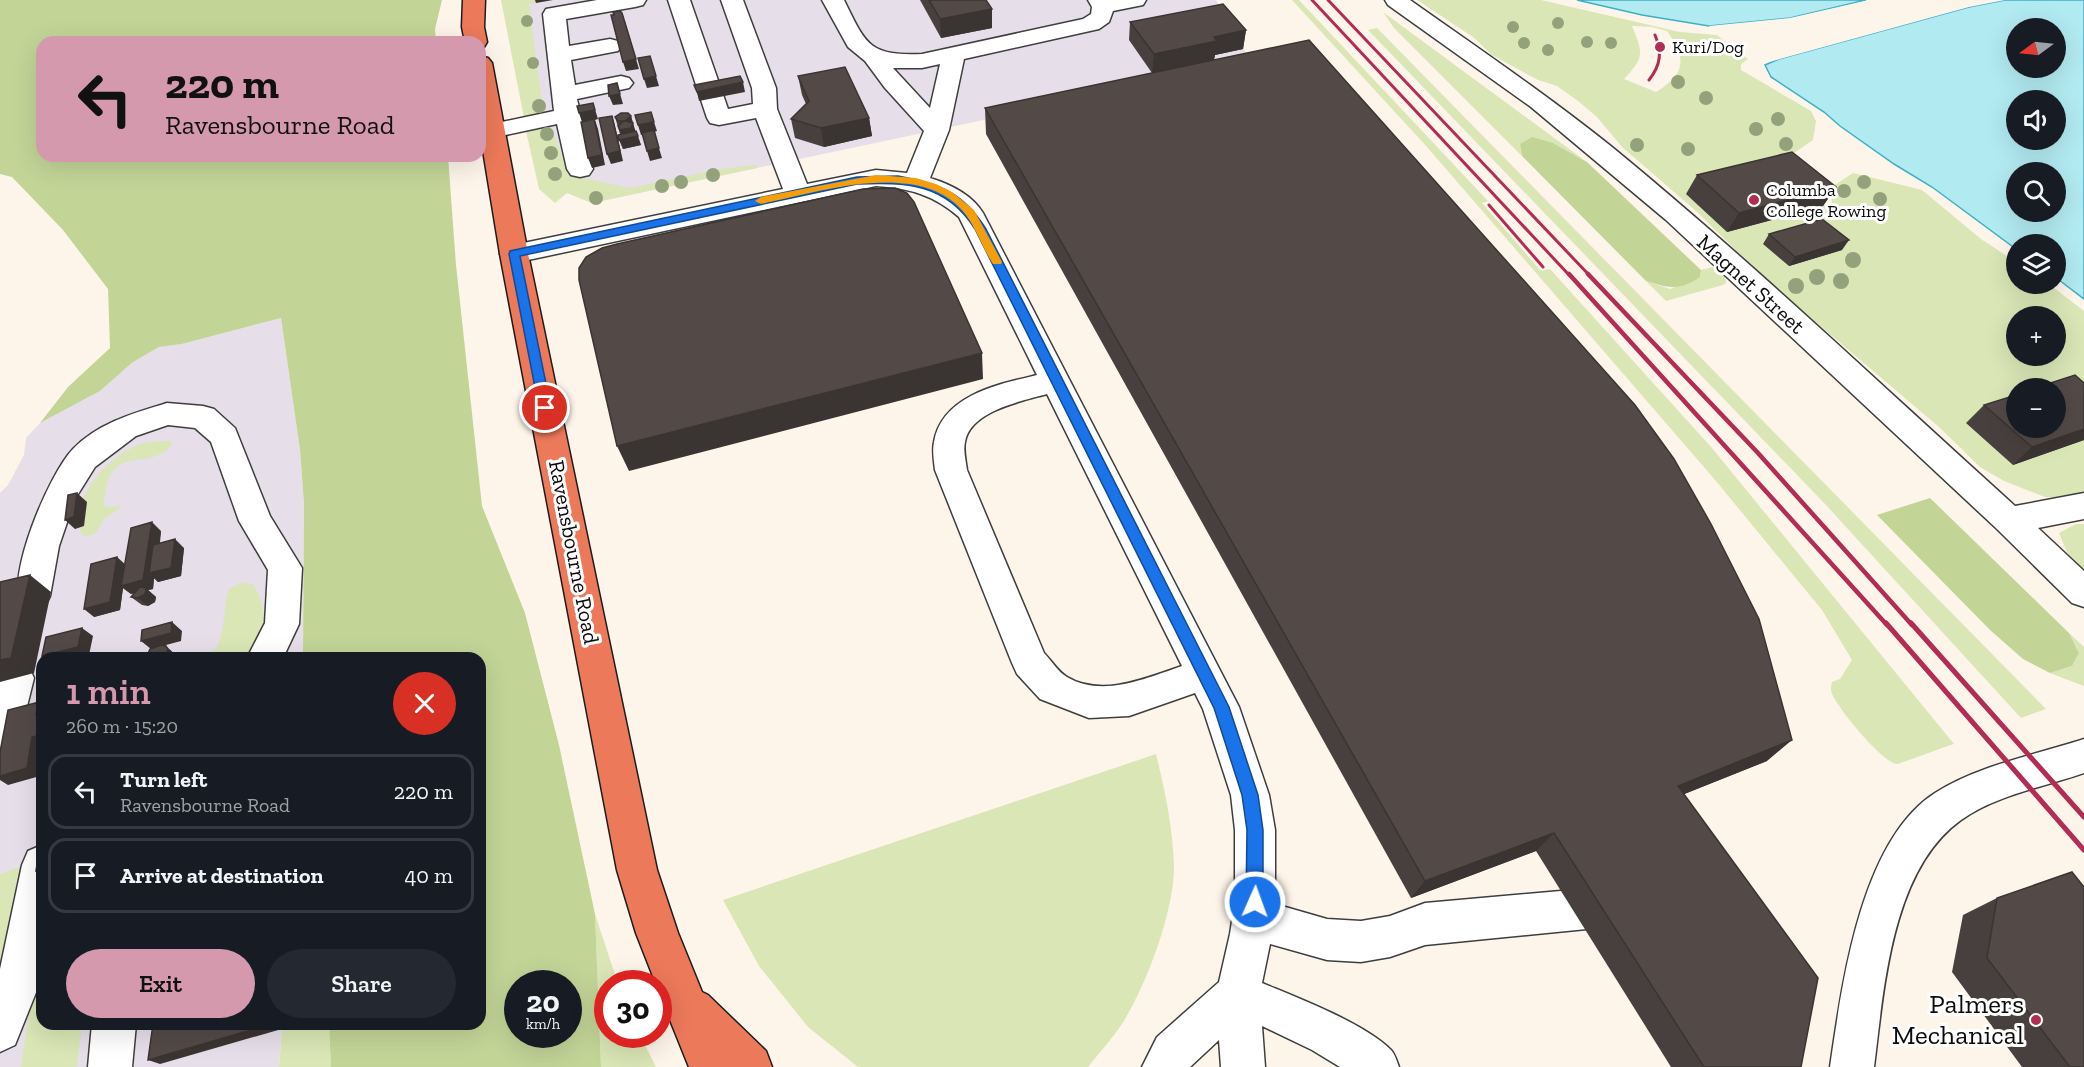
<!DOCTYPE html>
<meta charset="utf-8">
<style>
:root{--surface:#171b24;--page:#242831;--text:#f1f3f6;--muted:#9ea1a6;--line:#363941;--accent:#d599ad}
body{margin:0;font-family:"Zilla Slab",serif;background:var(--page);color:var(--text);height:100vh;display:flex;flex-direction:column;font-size:22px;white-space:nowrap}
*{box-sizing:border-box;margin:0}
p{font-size:20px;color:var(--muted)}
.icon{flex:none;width:33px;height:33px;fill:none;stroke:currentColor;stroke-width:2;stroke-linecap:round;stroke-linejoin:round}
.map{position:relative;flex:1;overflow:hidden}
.details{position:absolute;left:36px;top:652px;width:450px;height:378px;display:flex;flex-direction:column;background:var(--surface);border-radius:18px;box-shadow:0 6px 24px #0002}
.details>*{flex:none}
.guide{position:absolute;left:36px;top:36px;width:450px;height:126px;border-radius:18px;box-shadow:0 6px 24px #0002;background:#d599ad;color:#111;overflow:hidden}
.needle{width:39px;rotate:255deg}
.fabs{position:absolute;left:2006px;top:18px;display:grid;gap:12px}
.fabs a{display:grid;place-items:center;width:60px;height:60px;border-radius:50%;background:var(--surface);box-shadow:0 6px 24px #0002;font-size:30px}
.speed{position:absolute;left:504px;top:970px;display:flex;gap:12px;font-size:30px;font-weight:700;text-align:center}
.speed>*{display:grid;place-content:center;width:78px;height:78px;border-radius:50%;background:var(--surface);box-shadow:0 6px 24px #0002;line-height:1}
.speed small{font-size:15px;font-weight:400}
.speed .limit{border:9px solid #d22;background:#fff;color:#111}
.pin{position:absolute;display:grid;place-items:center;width:51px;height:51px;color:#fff;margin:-26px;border:3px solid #fff;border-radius:50%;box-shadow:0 2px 6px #0007}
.me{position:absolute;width:66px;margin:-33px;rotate:2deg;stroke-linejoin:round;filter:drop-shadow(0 0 4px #0008)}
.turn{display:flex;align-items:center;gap:21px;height:126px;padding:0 30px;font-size:27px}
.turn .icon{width:78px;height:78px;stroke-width:2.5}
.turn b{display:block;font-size:42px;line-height:51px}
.round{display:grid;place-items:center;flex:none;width:63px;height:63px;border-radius:32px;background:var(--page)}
.overview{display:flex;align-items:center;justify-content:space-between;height:102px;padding:0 30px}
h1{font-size:36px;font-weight:600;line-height:45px;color:var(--accent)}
.button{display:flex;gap:12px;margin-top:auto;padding:12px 30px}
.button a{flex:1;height:69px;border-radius:36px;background:var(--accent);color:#111;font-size:24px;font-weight:600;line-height:69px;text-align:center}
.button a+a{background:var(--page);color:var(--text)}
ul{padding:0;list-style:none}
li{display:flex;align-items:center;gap:18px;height:75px;margin:0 12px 9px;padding:0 18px;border:3px solid var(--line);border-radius:18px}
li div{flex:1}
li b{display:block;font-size:22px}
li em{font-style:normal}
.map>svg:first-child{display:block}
.industrial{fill:#e6dfea}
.green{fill:#dae6b6;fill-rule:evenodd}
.forest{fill:#c2d597;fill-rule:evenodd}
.water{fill:#b2eaf2;stroke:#3db0c5;stroke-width:1.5;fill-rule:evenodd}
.pier{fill:#fef5ea}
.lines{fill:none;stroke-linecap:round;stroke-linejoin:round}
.minor-casing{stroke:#3e3e3e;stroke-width:3}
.highway-casing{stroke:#1c1c1c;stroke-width:3}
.minor{fill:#fff;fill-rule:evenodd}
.highway{fill:#ec795a;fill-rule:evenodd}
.rail-far2{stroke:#b22c53;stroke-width:3}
.rail-far1{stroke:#b22c53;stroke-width:4.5}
.rail{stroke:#b22c53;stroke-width:5}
.tree{fill:#93a27b}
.wall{fill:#47403e}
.shaded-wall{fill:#3a3432}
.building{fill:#534a48;stroke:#3a3432;stroke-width:1.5}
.route{fill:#1a73e8;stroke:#114b97;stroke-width:1.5}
.slow{fill:#f59e0b}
.poi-dot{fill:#b22c53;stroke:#fff;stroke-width:2}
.labels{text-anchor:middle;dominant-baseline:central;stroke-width:6;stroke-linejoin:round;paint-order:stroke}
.far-poi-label{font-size:18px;fill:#0b0b0b;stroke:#fff;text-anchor:start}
.street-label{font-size:22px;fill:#0b0b0b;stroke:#fff}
.near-poi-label{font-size:27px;fill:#0b0b0b;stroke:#fff;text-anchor:end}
</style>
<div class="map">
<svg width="2084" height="1067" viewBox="0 0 2084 1067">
<rect width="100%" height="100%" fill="#fef5ea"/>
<!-- industrial -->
<path class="industrial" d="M523,0H1216L1252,63L592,203L552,187L537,114Z
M281,318L300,450L304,504L303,652L312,658H42V1024L299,1025L282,1029L279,1067H0V493L8,485L24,455L26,438L40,423L100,391L133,362L159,347L182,344Z"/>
<!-- green -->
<path class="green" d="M501,0H536V3L529,4L543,111L524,118Z
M1292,0H1299L1488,201L1482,203L1541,271L1550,269L1712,448L1954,744C1946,746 1900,764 1897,764C1883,763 1835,706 1831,691C1831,689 1831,685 1832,682L1840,679L1852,660L1822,610L1716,481L1427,147Z
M1417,0H1541L1680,32L1717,35L1748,59L1741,64V70L1811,111L1816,121L1813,140L1791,155L1728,231L1832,204L1830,188L1853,173L1922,190L1981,239L2016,262V284H2049L2084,311V491L2061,498L2045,497L2004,481L1980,467L1939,427L1764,278L1696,211L1622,147L1597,117L1578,101L1557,86L1538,80L1492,55L1473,37ZM1632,26L1652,27L1667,31C1687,59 1686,73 1656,92L1624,79C1645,57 1643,53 1632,26ZM2016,316H2055V356H2016ZM2016,388H2055V428H2016Z
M1383,12L1587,162L1553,143L1520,144L1522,156L1394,28Z
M1377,28L2046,709L2021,718L1825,504L1368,30Z
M541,128L552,129L569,175L630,188L721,169L756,165L757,168L592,203L567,193L555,203L539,189L526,131Z
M1713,267L1725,277L1726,283L1723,285L1666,301L1646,281L1670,289L1700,277L1701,270Z
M158,441H172L171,447C143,473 108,440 104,505L108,507L123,506L103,520L96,533L85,537C78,531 79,525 79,516C81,487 109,459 135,446C142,443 150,442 158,441Z
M2076,524H2084V569L2067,552L2059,533Z
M240,583L253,584C269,608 267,638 247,658H191C198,655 208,654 214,650C225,642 223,605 229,589Z
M2069,633L2084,647V686L2050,673L2072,666L2079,653Z
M1156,754C1165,791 1173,828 1174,867C1174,912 1146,986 1122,1024C1112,1039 1099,1053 1088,1067H858L808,1027L759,966L723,900Z
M25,865L0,995V874Z
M595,914L618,984H608V1035H640L656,1067H601Z
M42,963V1024L82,1025L77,1067H21L28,1020Z
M299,1025H329L331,1067H279L282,1029Z"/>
<!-- forest -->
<path class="forest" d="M0,0H442L435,29L436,42H42V156H448L456,265L482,506L525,613L559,745L595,914L601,1067H331L329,1025L480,1024V658H312L303,652L304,504L300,450L281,318L182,344L159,347L133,362L100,391L40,423L68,387L110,348L108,289L63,230L12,177L0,174ZM518,984H568V1035H518Z
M1532,137L1553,143L1587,162L1701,270L1700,277C1680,291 1668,288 1646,281L1522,156L1520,144Z
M1930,498L2069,633L2079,653L2072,666L2050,673L2023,659L1990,630L1877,515Z"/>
<!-- water -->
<path class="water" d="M1577,0H1866L1790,18L1709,26L1642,15Z
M2005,0H2084V299L2055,277V244H2016V249L1932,187L1894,164L1840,126L1824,112L1771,77L1765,65L1779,59L1969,7ZM2016,28H2055V68H2016ZM2016,100H2055V140H2016ZM2016,172H2055V212H2016Z"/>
<!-- pier -->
<path class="pier" d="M1869,0L1867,3L1790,20L1711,29L1709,26L1790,18Z
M1990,0H2005L1969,7L1762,64L1778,56Z"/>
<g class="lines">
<defs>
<path id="minor" d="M597,0H646L643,5L635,7L566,19L569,46L610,39L618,41L621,46L618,51L571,60L575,85L621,76L629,78L633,83L629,88L577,99L593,169L589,175L580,177L571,175L567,169L557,124L492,138L483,136L480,131L483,126L554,111L543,14L546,9Z
M668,0H690L728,109L753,104L752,88L721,0H743L776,88L777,109L807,184L876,170L907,173L924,131L885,88L865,61L848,47L822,0H844C866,45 869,56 922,54L1083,19L1091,14L1092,7L1088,0H1146L1143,5L1113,11L1109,22L1099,29L964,59L949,130L930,178C950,184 972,195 983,213L1239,707L1269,795L1275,830V904L1327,919L1361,921L1390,916L1425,903L1617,886L1631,892L1637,906L1631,920L1617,926L1425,945L1390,957L1361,962L1327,960L1270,944L1262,983C1298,998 1364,1023 1391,1050C1395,1054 1397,1062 1399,1067H1340L1312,1050L1262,1026L1265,1067H1221L1219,1040L1190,1067H1142L1157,1037L1219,982L1230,934L1235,902V830L1231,795L1203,709L1195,693L1129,716L1089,718L1040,699L1017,674L1012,663L935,470C934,461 932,451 934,442C942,395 999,384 1037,375L959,217C934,195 909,188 876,186L514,263L504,260L500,254L504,248L514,245L783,189L756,118L719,125L710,123L707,118ZM940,64L930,108L893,68H922ZM1047,394L1182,666C1147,678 1102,698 1067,677C1058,672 1051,660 1044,653L967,470C966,461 963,451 965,442C970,411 1022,401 1047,394Z
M1385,0H1410C1478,48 1547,95 1612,147C1751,261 1882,386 2015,506L2084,493V519L2038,528L2084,571V607L2072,603L1997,529L1666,220L1531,107L1388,5Z
M167,403L203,406L214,409L235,428L270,516L302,568L299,624L283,658H247L265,623L268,570L239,521L211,442L195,428L168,425L136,436L95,467L75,499L59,546L50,596L45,606L33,610L21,606C6,576 49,474 73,449C98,423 134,413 167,403Z
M16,662L29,667L34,678L19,739L13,751L0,756V674L3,667Z
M2084,739V773C2044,787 1996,795 1961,820C1891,870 1884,989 1874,1067H1830C1842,986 1860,841 1935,793C1979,765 2035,755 2084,739Z
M42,845V971L39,985L15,1045L0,1052V969L22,865L28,851Z
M92,1024H136L132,1067H88Z"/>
<path id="highway" d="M463,0H485L484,27L487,42L484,47L480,48V42H465L462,27Z
M480,56L488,58L492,63L528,254L657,870L678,933L702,992L708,995L766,1051L772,1067H689L658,990V984H656L636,933L617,870L500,254L480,132Z"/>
</defs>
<!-- minor casing -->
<use href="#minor" class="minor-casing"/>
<!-- highway casing -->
<use href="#highway" class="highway-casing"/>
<!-- minor -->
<use href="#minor" class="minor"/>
<!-- highway -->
<use href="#highway" class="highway"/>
<!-- rail-far2 -->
<path class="rail-far2" d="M1312,0L1570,276
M1328,0L1590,276
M1649,80C1661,65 1662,52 1655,35
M1489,205L1543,267"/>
<!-- rail-far1 -->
<path class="rail-far1" d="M1569,274L1887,625
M1588,274L1758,453L1912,625"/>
<!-- rail -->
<path class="rail" d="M1886,623L2084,850
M1911,623L2084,817"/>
</g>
<!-- trees -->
<g class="tree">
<circle cx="527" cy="21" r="6"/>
<circle cx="1558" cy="23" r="6"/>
<circle cx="1513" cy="27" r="6"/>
<circle cx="1587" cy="42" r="6"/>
<circle cx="1524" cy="43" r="6"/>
<circle cx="1611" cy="43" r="6"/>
<circle cx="1548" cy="50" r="6"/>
<circle cx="533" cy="63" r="6"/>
<circle cx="1678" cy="82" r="7"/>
<circle cx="1706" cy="98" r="7"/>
<circle cx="539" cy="106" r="7"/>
<circle cx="1778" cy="119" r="7"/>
<circle cx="1756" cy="129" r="7"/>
<circle cx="547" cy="134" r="7"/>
<circle cx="1786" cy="144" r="7"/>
<circle cx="1637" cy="145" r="7"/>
<circle cx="1688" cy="149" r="7"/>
<circle cx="551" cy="153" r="7"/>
<circle cx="555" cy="174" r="7"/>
<circle cx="713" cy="175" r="7"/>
<circle cx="681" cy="182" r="7"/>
<circle cx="1864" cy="182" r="7"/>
<circle cx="662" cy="186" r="7"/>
<circle cx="1844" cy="191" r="7"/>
<circle cx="596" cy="198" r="7"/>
<circle cx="1880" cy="199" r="7"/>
<circle cx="1853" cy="260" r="8"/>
<circle cx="1817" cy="277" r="8"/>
<circle cx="1841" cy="281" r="8"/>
<circle cx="1796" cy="286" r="8"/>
</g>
<!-- wall -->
<path class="wall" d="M920,0H986L992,28L941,38Z
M1130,22L1246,30L1243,49L1215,55L1214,59L1767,761L1684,794L1801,1067H1671L1536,851L1411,898L986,134L985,108L1152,73L1129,40Z
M798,76L869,118L872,136L824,147L795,138L791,119L806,104L802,95Z
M631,116L635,131L641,145L623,149L620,134L615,117Z
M1697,175L1836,187L1823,206L1727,232L1686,194Z
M1769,234L1842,250L1789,266L1763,244Z
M1984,405L2084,440L2013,465L1966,423Z
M161,531L160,543L184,548L181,576L158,582L154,578L153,589L148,590L156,597L155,602L148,606L142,605L131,597L134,593L131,594L123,588L120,610L94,617L125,564Z
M1997,898L2084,1067H2022L1952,972L1963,915Z"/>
<!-- shaded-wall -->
<path class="shaded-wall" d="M535,0H553L536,3Z
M992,9V28L941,38L940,19Z
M625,22L639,69L626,71L623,62Z
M1246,30L1243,49L1215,55L1214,60L1152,73L1154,54L1214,37Z
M650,56L659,86L647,88L644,79Z
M743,82L745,92L699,101L697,92Z
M617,83L623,104L613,105L609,96Z
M593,103L598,119L595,120L598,129L605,165L592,168L588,158L582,122L579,113Z
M612,116L615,126L623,161L611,164L607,154Z
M631,116L636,133L638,136L641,145L623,149L619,140L623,139L620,130L625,121Z
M869,118L872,136L824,147L821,128Z
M654,122L657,131L654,132L662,158L650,161L647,151L654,132L641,135L638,125Z
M1836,187L1823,206L1727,232L1739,213Z
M1849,240L1842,250L1789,266L1795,257Z
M982,353L983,379L629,471L617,446Z
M2084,429V440L2013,465L2032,447Z
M77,493L87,502L84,526L75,529L65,520Z
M152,522L161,531L155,572L175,539L184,548L181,576L158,582L154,578L153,589L148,590L156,597L155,602L148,606L138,598L145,591L131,594L123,588L120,610L94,617L84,609L117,557L127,566Z
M30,575L51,592L34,673L0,682V660Z
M172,622L182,631L181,641L151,649L141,641Z
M82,628L93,636L89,655L76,658H46L42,656Z
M166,646L176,655L178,658H163Z
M39,702L42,704V719L36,715Z
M42,723V761L40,776L8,785L0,780V776L32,737Z
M1792,740L1767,761L1657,805L1678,786Z
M1554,833L1536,851L1411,898L1425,881Z
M42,869V874L36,871Z
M272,1024H299L160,1064L148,1060Z"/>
<!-- building -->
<path class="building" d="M929,0H986L992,9L940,19Z
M1223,4L1246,30L1214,37L1217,41L1154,54L1130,22Z
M620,11L622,13L636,59L623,62L611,15H614L613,12Z
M1309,40L1635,405L1674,459L1711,524L1759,619L1792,740L1678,786L1818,978L1801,1067H1704L1554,833L1425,881L985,108Z
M650,56L656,76L644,79L638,58Z
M845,67L869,118L821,128L791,119L809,101L798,76Z
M740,76L743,82L697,92L694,85Z
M617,83L620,94L609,96L608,85Z
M593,103L595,110L579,113L577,106Z
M651,112L654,122L638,125L635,115Z
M621,113H628L631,116L625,121L633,123L631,128L620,130L618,126L624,121H618L615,117Z
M612,116L620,151L607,154L599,118Z
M594,119L602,155L588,158L581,122Z
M654,130L659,148L647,151L642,133Z
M636,131L638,136L619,140L618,135Z
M1792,152L1836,187L1739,213L1697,175Z
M895,188L907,193L914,202L982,353L617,446L579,280V268L586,257L602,248L617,244L863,189Z
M1822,219L1849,240L1795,257L1769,234Z
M2075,375L2084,383V429L2032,447L1984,405L2016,395V428H2055V388H2035Z
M77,493L74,517L65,520L68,495Z
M152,522L143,580L121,586L131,528Z
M175,539L171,568L149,573L153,545Z
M117,557L110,602L84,609L91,564Z
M30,575L11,658L0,660V582Z
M140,587L146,588L145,594L138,598L131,597Z
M172,622L171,633L141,641L142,630Z
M82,628L78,647L42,656L46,637Z
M162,645L166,646L168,650L163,658H146L150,649Z
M39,702L36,715L42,714V723L40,735L32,737L27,768L0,776V752L8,710Z
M42,834V869L36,871Z
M2072,872L2084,887V1067H2070L1987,958L1997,898Z
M153,1024H272L148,1060Z"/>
<!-- route -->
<path class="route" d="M898,176C940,184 963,192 986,229L1229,707L1258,795L1263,830V902L1261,908L1255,911L1249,908L1246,902L1247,830L1242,795L1214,708L975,229C946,183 906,182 857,184L520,256L551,408L545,413L539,408L509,254L510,251L857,177Z"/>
<!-- slow -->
<path class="slow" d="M876,175L916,178L936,184L952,192L974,210L1002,262L1001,264H993C983,249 977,230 966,215C923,157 819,192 761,204L755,201L761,197Z"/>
<!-- markers -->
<g class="poi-dot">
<circle cx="1660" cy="47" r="6"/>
<circle cx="1754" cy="200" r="6"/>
<circle cx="2036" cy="1020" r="6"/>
</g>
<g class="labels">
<!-- far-poi labels -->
<g class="far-poi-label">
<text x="1672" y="47">Kuri/Dog</text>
<text x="1766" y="190">Columba<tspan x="1766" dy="21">College Rowing</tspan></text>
</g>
<!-- street labels -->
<g class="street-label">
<text transform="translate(1751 284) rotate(42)">Magnet Street</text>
<text transform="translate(574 552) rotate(79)">Ravensbourne Road</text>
</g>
<!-- near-poi labels -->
<g class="near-poi-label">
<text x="2024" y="1004">Palmers<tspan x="2024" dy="31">Mechanical</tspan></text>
</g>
</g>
</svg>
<div class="fabs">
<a><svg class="needle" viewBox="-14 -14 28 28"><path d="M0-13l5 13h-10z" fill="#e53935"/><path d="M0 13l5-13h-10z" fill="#9ea1a6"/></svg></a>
<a><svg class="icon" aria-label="sound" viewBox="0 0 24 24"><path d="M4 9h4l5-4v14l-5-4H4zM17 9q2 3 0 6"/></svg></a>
<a><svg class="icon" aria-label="search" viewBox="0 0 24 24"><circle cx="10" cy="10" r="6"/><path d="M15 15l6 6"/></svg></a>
<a><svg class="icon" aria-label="layers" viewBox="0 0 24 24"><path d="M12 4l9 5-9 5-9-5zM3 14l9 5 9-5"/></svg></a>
<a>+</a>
<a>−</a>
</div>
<div class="speed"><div>20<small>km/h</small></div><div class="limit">30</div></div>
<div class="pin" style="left:545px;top:408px;background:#d93025"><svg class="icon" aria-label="arrive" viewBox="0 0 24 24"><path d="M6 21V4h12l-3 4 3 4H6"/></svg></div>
<svg class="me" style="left:1255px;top:902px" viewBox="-20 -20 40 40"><circle r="17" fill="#1a73e8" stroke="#fff" stroke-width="3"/><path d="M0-11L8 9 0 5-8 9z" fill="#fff"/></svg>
<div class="guide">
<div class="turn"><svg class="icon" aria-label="left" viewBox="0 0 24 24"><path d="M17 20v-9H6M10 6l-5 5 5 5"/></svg><div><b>220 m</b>Ravensbourne Road</div></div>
</div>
<section class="details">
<div class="overview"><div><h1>1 min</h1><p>260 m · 15:20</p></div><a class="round" style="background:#d93025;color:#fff"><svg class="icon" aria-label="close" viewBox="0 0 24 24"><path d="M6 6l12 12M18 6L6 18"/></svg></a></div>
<ul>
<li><svg class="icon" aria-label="left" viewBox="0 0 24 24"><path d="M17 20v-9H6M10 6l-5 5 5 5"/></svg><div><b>Turn left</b><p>Ravensbourne Road</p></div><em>220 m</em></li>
<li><svg class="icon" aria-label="arrive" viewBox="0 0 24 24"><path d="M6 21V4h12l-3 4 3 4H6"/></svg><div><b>Arrive at destination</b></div><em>40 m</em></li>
</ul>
<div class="button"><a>Exit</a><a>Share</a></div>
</section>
</div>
